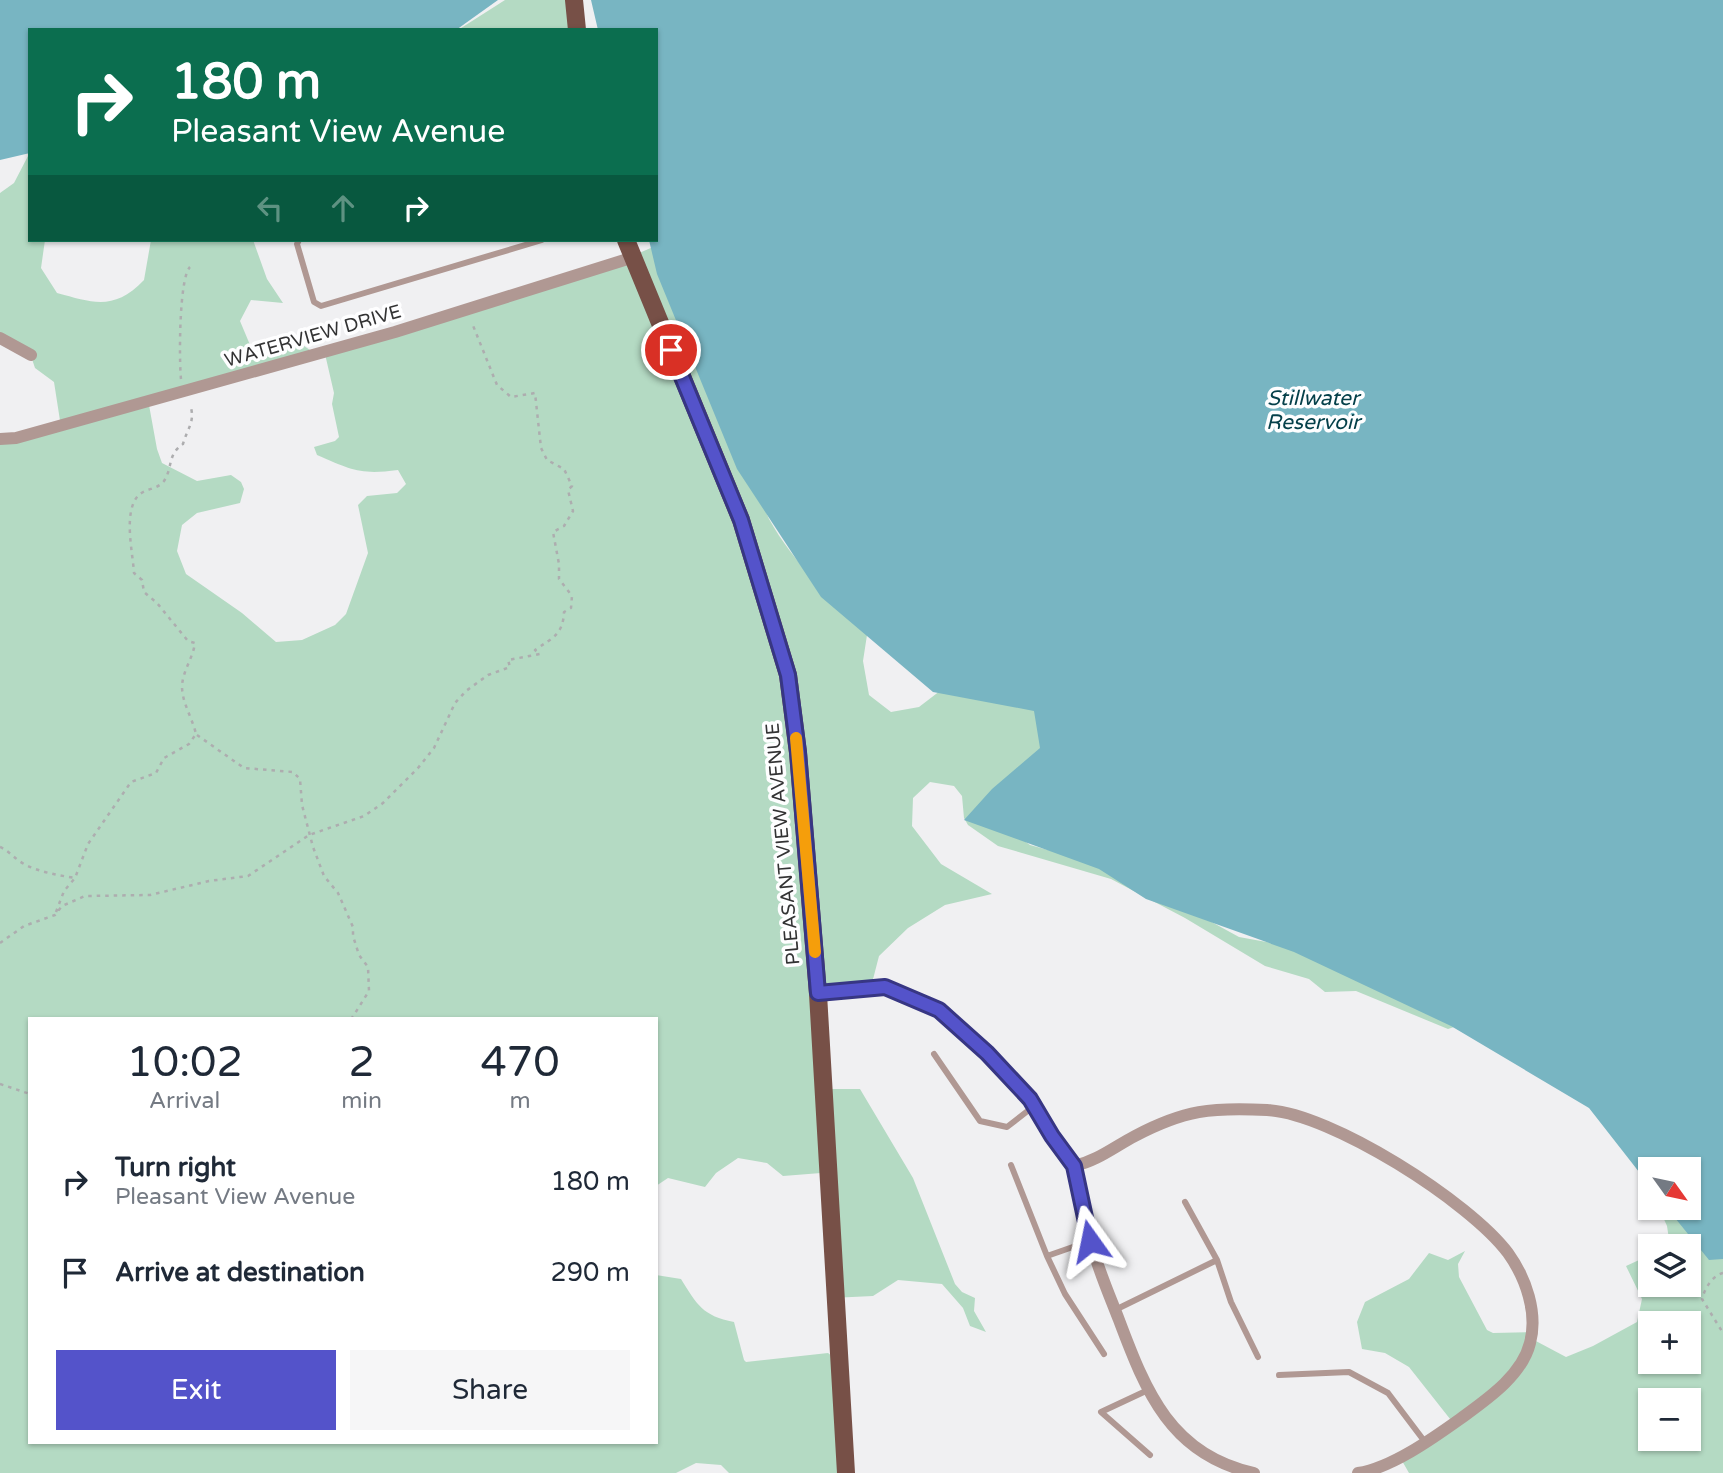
<!DOCTYPE html>
<meta charset="utf-8">
<style>
:root{--surface:#fff;--page:#f6f6f7;--text:#1f2937;--muted:#747a83;--accent:#5453ca}
body{margin:0;font-family:"Varela Round",sans-serif;background:var(--page);color:var(--text);height:100vh;display:flex;flex-direction:column;font-size:26px;white-space:nowrap}
*{box-sizing:border-box;margin:0}
p{font-size:23px;color:var(--muted)}
.icon{flex:none;width:38px;height:38px;fill:none;stroke:currentColor;stroke-width:2;stroke-linecap:round;stroke-linejoin:round}
.map{position:relative;flex:1;overflow:hidden}
.sheet{position:absolute;left:28px;top:1017px;width:630px;height:427px;display:flex;flex-direction:column;background:var(--surface);border-radius:0px;box-shadow:0 2px 5px #0004}
.sheet>*{flex:none}
.hud{position:absolute;left:28px;top:28px;width:630px;height:214px;border-radius:0px;box-shadow:0 2px 5px #0004;background:#0b6e4f;color:#fff;overflow:hidden}
.needle{width:46px;rotate:123deg}
.fabs{position:absolute;left:1638px;top:1157px;display:grid;gap:14px}
.fabs a{display:grid;place-items:center;width:63px;height:63px;border-radius:0px;background:var(--surface);box-shadow:0 2px 5px #0004;font-size:35px}
.pin{position:absolute;display:grid;place-items:center;width:60px;height:60px;color:#fff;margin:-30px;border:4px solid #fff;border-radius:50%;box-shadow:0 2px 7px #0007}
.me{position:absolute;width:77px;margin:-38px;rotate:348deg;stroke-linejoin:round;filter:drop-shadow(0 0 5px #0008)}
.turn{display:flex;align-items:center;gap:24px;height:147px;padding:0 28px;font-size:32px}
.turn .icon{width:91px;height:91px;stroke-width:2.5}
.turn b{display:block;font-size:49px;line-height:60px}
.lanes{display:flex;align-items:center;height:66px;padding:0 28px;background:#0003;justify-content:center;gap:35px;direction:ltr}
.lanes .off{opacity:.35}
.eta{display:flex;justify-content:space-evenly;align-items:center;height:119px;text-align:center}
.eta b{font-size:42px;font-weight:600;line-height:49px}
.action{display:flex;gap:14px;margin-top:auto;padding:14px 28px}
.action a{flex:1;height:80px;border-radius:0px;background:var(--accent);color:#fff;font-size:28px;font-weight:600;line-height:80px;text-align:center}
.action a+a{background:var(--page);color:var(--text)}
ul{padding:0;list-style:none}
li{display:flex;align-items:center;gap:21px;height:91px;padding:0 28px}
li div{flex:1}
li b{display:block;font-size:26px}
li em{font-style:normal}
.map>svg:first-child{display:block}
.green{fill:#b4dac3;fill-rule:evenodd}
.water{fill:#78b5c2}
.lines{fill:none;stroke-linecap:round;stroke-linejoin:round}
.path{stroke:#adadaf;stroke-width:2.5;stroke-dasharray:3.5 5;stroke-linecap:butt}
.lane{stroke:#b09893;stroke-width:6}
.street{stroke:#b09893;stroke-width:12}
.primary{stroke:#775047;stroke-width:18}
.route-casing{stroke:#373683;stroke-width:18}
.route{stroke:#5453ca;stroke-width:12}
.slow{stroke:#f59e0b;stroke-width:12}
.labels{text-anchor:middle;dominant-baseline:central;stroke-width:7;stroke-linejoin:round;paint-order:stroke}
.street-label{font-size:19px;fill:#333334;stroke:#fefeff}
.water-label{font-size:21px;font-style:italic;fill:#05404a;stroke:#fefeff}
</style>
<div class="map">
<svg width="1723" height="1473" viewBox="0 0 1723 1473">
<rect width="100%" height="100%" fill="#f0f0f2"/>
<!-- green -->
<path class="green" d="M505,0H570L572,30H458Z
M28,156L30,240H45L41,268L57,293C94,303 114,311 144,280L151,240H253L267,279L283,303L251,300L240,321L253,352L295,340L316,354L149,405L157,449L162,463L197,481L231,475L241,482L244,489L240,503L197,513L182,525L177,551L186,574L242,613L276,642L302,640L335,625L346,614L368,553L358,505L367,496L397,493L406,484L398,470C360,475 352,470 317,455L314,447L335,441L339,437L332,404L334,393L325,354L630,257L653,247L769,519C794,564 832,598 867,635L863,661L869,695L891,712L919,707L949,684L1040,697L1044,744L1001,823L1030,845L1113,868L1239,937L1272,943L1304,940L1463,1024L1448,1029L1356,991L1325,992L1309,979L1265,966L1185,918L1111,879L998,846L968,825L964,818L962,796L954,786L930,782L913,798L912,826L941,864L992,894L945,905L908,928L879,956L871,987L813,988L825,1089H860L913,1178L955,1284L962,1292L975,1298L974,1311L986,1332L970,1326L963,1308L942,1284L898,1280L873,1296L831,1298L821,1173L783,1176L767,1163L738,1158L716,1173L705,1187L668,1178L656,1186V1018H30V1442H656V1275L681,1279C697,1305 703,1316 734,1322L744,1360L746,1362L828,1353L833,1357L839,1473H729L721,1465L696,1463L676,1473H0V441L61,427L54,382L35,368L31,356L0,337V193L14,183Z
M1723,1036V1473H1409L1401,1459L1454,1424L1409,1367L1385,1353L1362,1349L1357,1322L1365,1302L1409,1279L1429,1253L1448,1260L1465,1251L1458,1264L1459,1277L1487,1330L1493,1333L1532,1332L1534,1340L1566,1357L1593,1346L1637,1322L1642,1299L1626,1266L1650,1255V1284H1689V1246H1670L1667,1226L1659,1208H1689V1169H1650V1188L1617,1139ZM1650,1323H1689V1362H1650ZM1650,1400H1689V1438H1650Z"/>
<!-- water -->
<path class="water" d="M0,0H498L456,30H30V153L0,160Z
M591,0H1723V1259L1709,1260L1667,1208H1689V1169H1650V1186L1589,1108L1451,1026L1294,952L1146,899L1099,869L964,820L992,789L1040,748L1034,711L933,692L821,597L737,469L657,274L649,240H656V30H598Z"/>
<g class="lines">
<!-- path -->
<path class="path" d="M181,379C179,360 179,278 190,267
M197,735L244,768L293,772L300,779L302,805L313,847L324,876L338,893L353,927V936L359,955L368,967L369,991L352,1018
M0,847C9,851 15,859 24,864C39,872 57,875 75,878
M56,912L64,891L75,878L88,844L131,782L156,773L164,758L189,744L196,734C192,717 182,703 182,686C183,670 193,658 195,643L188,641L157,603L144,592L142,580L134,573C133,553 122,509 140,494C148,488 158,489 164,481C173,467 167,455 183,444C187,429 196,421 190,405
M0,943L24,926L55,915L62,906L85,896L150,895L209,881L248,876L309,835L364,816L383,803L418,768L434,748L455,703L466,691L488,675L510,667L508,660L540,654L535,650C552,638 563,635 564,612L571,608L572,596L559,579V564L553,532L564,526L573,511L568,490L572,486L564,469L547,460L541,448L535,393L511,397L497,385L472,323
M0,1084L30,1094
M1723,1273C1712,1276 1705,1288 1702,1299L1723,1333"/>
<!-- lane -->
<path class="lane" d="M299,240L297,244L314,302L321,306L542,240
M934,1054L980,1121L1007,1127L1034,1106
M1011,1165L1047,1256L1090,1241
M1185,1202L1217,1260
M1047,1256L1065,1294L1104,1354
M1115,1310L1217,1260L1231,1302L1258,1357
M1279,1375L1349,1372L1388,1393L1425,1442
M1148,1390L1101,1412L1150,1455"/>
<!-- street -->
<path class="street" d="M0,338L31,355
M0,439L16,438L395,332L634,257
M818,994L885,987L939,1010L987,1053L1030,1099L1052,1136L1074,1166
M1254,1473C1171,1455 1146,1392 1119,1320C1109,1294 1097,1267 1090,1239C1084,1215 1079,1190 1074,1166C1097,1161 1114,1147 1135,1136C1184,1110 1212,1107 1267,1110C1331,1113 1470,1202 1508,1253C1526,1278 1538,1313 1530,1343C1522,1376 1486,1400 1460,1419C1432,1439 1391,1468 1358,1473"/>
<!-- primary -->
<path class="primary" d="M574,0L577,30
M626,240L741,520L788,675L798,753L818,994L846,1473"/>
</g>
<g class="lines">
<defs>
<path id="route" d="M671,350L741,520L788,675L798,752L818,993L885,987L939,1010L987,1053L1030,1099L1052,1136L1074,1166L1090,1241"/>
</defs>
<!-- route casing -->
<use href="#route" class="route-casing"/>
<!-- route -->
<use href="#route" class="route"/>
<!-- slow -->
<path class="slow" d="M796,738L815,952"/>
</g>
<g class="labels">
<!-- street labels -->
<g class="street-label">
<text transform="translate(313 336) rotate(-16)">WATERVIEW DRIVE</text>
<text transform="translate(783 844) rotate(-95)">PLEASANT VIEW AVENUE</text>
</g>
<!-- water labels -->
<g class="water-label">
<text x="1313" y="398">Stillwater<tspan x="1313" dy="24">Reservoir</tspan></text>
</g>
</g>
</svg>
<div class="fabs">
<a><svg class="needle" viewBox="-14 -14 28 28"><path d="M0-13l5 13h-10z" fill="#e53935"/><path d="M0 13l5-13h-10z" fill="#747a83"/></svg></a>
<a><svg class="icon" aria-label="layers" viewBox="0 0 24 24"><path d="M12 4l9 5-9 5-9-5zM3 14l9 5 9-5"/></svg></a>
<a>+</a>
<a>−</a>
</div>
<div class="pin" style="left:671px;top:350px;background:#d93025"><svg class="icon" aria-label="arrive" viewBox="0 0 24 24"><path d="M6 21V4h12l-3 4 3 4H6"/></svg></div>
<svg class="me" style="left:1090px;top:1241px" viewBox="-20 -20 40 40"><path d="M0-17L14 15 0 8-14 15z" fill="#5453ca" stroke="#fff" stroke-width="4"/></svg>
<div class="hud">
<div class="turn"><svg class="icon" aria-label="right" viewBox="0 0 24 24"><path d="M7 20v-9h11M14 6l5 5-5 5"/></svg><div><b>180 m</b>Pleasant View Avenue</div></div>
<div class="lanes"><svg class="icon off" aria-label="left" viewBox="0 0 24 24"><path d="M17 20v-9H6M10 6l-5 5 5 5"/></svg><svg class="icon off" aria-label="ahead" viewBox="0 0 24 24"><path d="M12 20V5M6 11l6-6 6 6"/></svg><svg class="icon" aria-label="right" viewBox="0 0 24 24"><path d="M7 20v-9h11M14 6l5 5-5 5"/></svg></div>
</div>
<section class="sheet">
<div class="eta">
<div><b>10:02</b><p>Arrival</p></div>
<div><b>2</b><p>min</p></div>
<div><b>470</b><p>m</p></div>
</div>
<ul>
<li><svg class="icon" aria-label="right" viewBox="0 0 24 24"><path d="M7 20v-9h11M14 6l5 5-5 5"/></svg><div><b>Turn right</b><p>Pleasant View Avenue</p></div><em>180 m</em></li>
<li><svg class="icon" aria-label="arrive" viewBox="0 0 24 24"><path d="M6 21V4h12l-3 4 3 4H6"/></svg><div><b>Arrive at destination</b></div><em>290 m</em></li>
</ul>
<div class="action"><a>Exit</a><a>Share</a></div>
</section>
</div>
